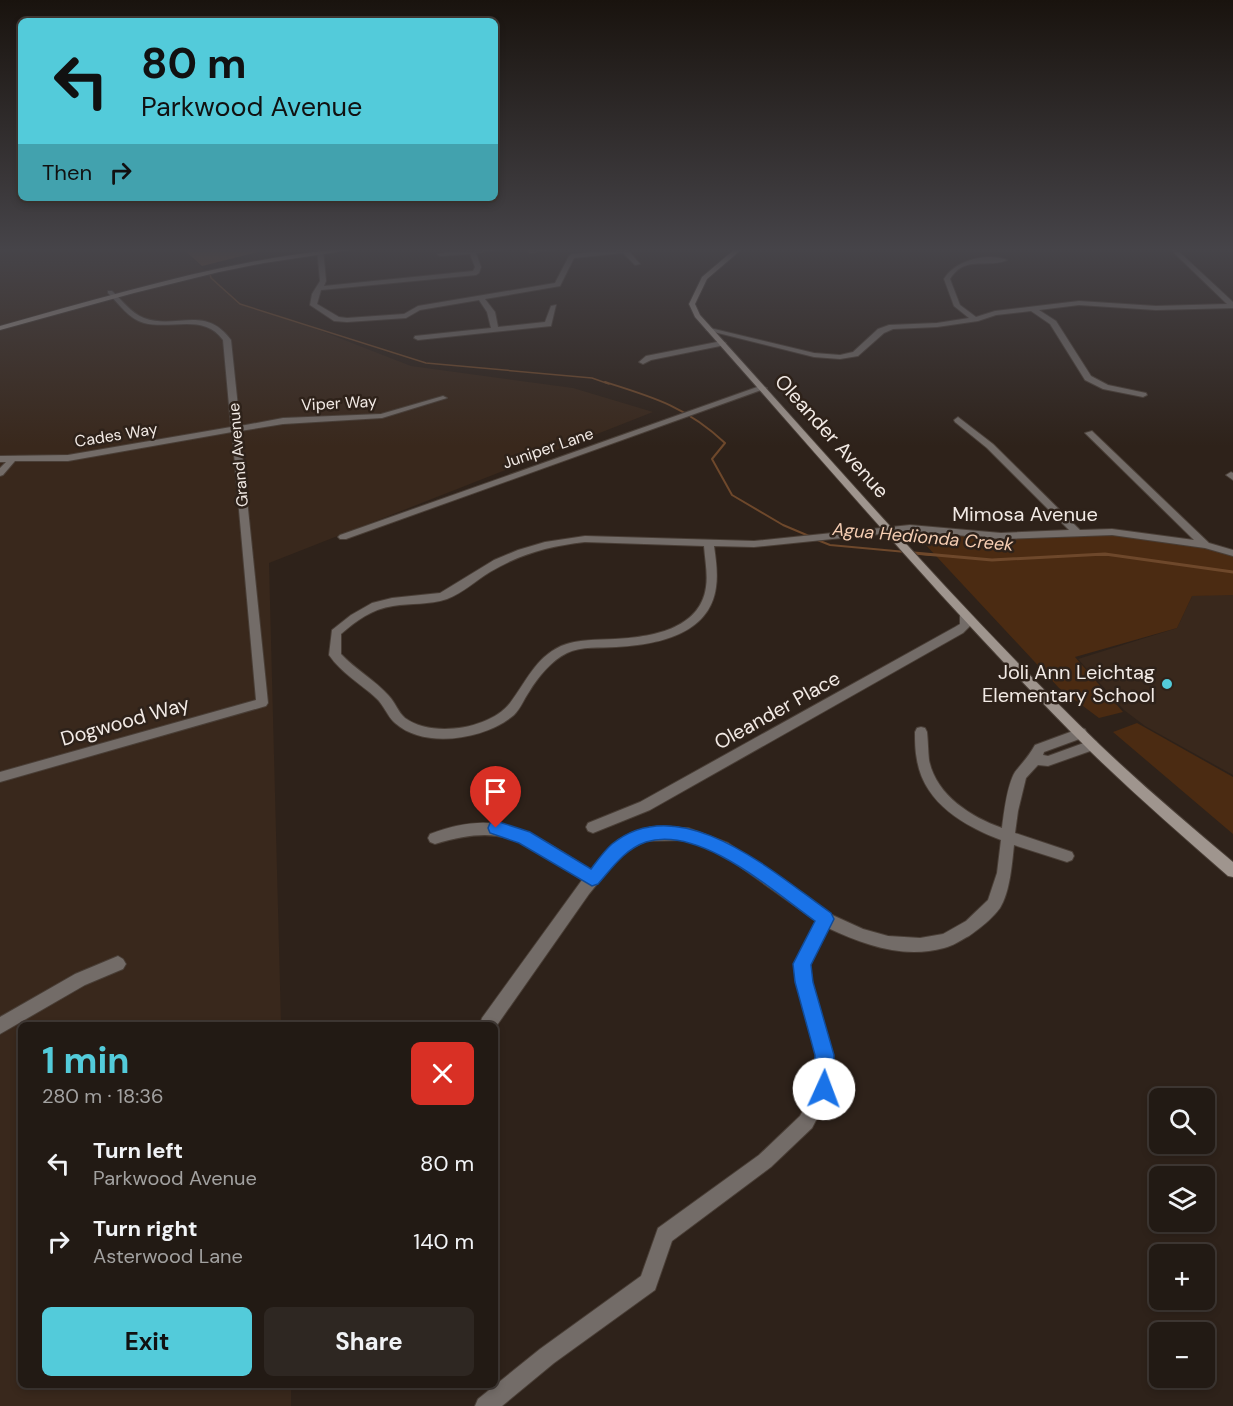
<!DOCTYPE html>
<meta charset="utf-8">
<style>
:root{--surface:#221a14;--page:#2e2722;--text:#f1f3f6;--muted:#a2a1a0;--line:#3f3834;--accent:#53cbda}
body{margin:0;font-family:"DM Sans",sans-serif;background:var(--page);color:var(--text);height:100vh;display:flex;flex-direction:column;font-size:22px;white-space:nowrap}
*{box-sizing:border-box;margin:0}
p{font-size:20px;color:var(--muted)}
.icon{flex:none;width:33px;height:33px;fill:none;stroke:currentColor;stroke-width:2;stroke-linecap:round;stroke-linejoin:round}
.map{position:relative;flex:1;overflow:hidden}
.details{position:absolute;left:18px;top:1022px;width:480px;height:366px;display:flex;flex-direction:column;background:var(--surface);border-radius:9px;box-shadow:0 3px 9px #0003,0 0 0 2px var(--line)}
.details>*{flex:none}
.hud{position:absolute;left:18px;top:18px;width:480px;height:183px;border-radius:9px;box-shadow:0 3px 9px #0003,0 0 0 2px var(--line);background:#53cbda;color:#111;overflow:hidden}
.buttons{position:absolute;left:1149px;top:1088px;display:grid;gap:12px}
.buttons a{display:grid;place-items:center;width:66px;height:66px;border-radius:9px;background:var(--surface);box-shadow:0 3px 9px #0003,0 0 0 2px var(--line);font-size:30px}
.pin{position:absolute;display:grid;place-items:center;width:51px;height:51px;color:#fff;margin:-62px -26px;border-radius:50% 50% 50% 0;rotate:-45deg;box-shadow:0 0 6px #0007}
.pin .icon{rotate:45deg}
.me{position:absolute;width:66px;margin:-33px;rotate:2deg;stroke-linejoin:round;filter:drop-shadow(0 0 4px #0008)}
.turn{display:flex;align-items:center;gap:21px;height:126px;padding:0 24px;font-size:27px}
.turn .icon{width:78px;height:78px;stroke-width:2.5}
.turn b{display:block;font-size:42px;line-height:51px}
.then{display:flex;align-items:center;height:57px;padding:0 24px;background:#0003;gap:12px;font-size:22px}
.round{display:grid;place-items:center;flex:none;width:63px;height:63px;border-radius:9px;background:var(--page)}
.summary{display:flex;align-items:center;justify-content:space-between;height:102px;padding:0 24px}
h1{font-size:36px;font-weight:700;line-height:45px;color:var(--accent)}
.action{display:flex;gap:12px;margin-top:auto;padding:12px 24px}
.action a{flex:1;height:69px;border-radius:9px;background:var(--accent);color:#111;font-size:24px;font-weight:700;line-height:69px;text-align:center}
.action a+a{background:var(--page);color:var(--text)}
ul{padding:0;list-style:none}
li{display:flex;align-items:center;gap:18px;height:78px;padding:0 24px}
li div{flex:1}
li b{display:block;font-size:22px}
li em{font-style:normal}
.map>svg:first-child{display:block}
.built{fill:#39281c}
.green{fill:#4b2b12}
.forest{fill:#70492c}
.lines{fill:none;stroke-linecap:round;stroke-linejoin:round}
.stream-far2{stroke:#6e482b;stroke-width:1.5}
.stream-far1{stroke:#6e482b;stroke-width:2}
.stream{stroke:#6e482b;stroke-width:3}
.street-casing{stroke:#493e36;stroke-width:2}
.secondary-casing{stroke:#493e36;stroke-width:2}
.street{fill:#736c68;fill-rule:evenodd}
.secondary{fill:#9f958e;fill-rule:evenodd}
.route{fill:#1a73e8;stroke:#114b97;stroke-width:1.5}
.poi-dot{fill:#53cbda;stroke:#2e221a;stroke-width:2}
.labels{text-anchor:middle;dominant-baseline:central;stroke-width:5;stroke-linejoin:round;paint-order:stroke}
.far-street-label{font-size:16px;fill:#f2eae5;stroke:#2e221a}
.far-water-label{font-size:18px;font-style:italic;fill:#f6ceb3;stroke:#2e221a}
.street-label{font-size:20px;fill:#f2eae5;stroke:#2e221a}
.poi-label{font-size:20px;fill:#f2eae5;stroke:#2e221a;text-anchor:end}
</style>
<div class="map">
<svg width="1233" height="1406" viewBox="0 0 1233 1406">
<rect width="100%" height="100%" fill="#2e221a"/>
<!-- built -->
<path class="built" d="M0,249H183L240,304L288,318L411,366L573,388L653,412L269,563L281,1024H21V1384L291,1385V1406H0Z
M1226,594L1233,595V775L1145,726L1124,710L1078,659L1177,628L1192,596Z"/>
<!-- green -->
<path class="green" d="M910,528L958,534L1112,532L1233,553V595L1192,596L1177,628L1075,657L1123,712L1099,718L1059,688Z
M1137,723L1233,777V834L1113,732Z"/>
<!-- forest -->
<path class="forest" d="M183,249H254L262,251L202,266Z"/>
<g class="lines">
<!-- stream-far2 -->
<path class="stream-far2" d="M199,249L208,262
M210,274L211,278L240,304L426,363L592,378L609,384"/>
<!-- stream-far1 -->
<path class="stream-far1" d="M605,382C653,397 687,407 725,443L712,459L732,495L783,525L809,536
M815,539L830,545L906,552
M913,553L931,555
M1094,555H1109"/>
<!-- stream -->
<path class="stream" d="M914,553L992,560L1105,554L1233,572"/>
<defs>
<path id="street" d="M317,249H323L326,281L324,286L473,271L475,267L470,254L440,256L437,254L469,249H508L476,253L481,267L479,273L476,275L321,290L317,304L339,317L347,318L404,314L418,306L555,283L569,256L572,254L627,249L640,264L635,265L623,253L574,258L560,286L485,299L495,312L498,327L545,322L551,306L556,305L551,326L418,340L414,338L415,336L491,328L487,312L479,300L420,310L406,318L347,322L334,321L310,305L312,294L320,281Z
M559,249L530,253L527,251L534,249Z
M1170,249H1176L1233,302V308L1156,310L1079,305L1039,310L1056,321L1091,376L1108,385L1146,393L1147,395L1143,397L1103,389L1085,380L1050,324L1031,311L996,315L978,321L937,327L893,329L884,333L858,356L840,359L814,357L706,330L710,328L814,353L840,355L853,352L878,329L889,325L937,323L969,318L954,306L944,279C955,260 988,252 1007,260C988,269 965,254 950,279L960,305L976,317L995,311L1079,301L1156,306L1227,304Z
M108,291H112C122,300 131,313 144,318C176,330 205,304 231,340L240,426L283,418L381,414L443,396L447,398L382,418L283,424L240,431L268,703L266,706L0,782V772L256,700L232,432L68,461H15L3,475L0,476V468L6,462H0V456L68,455L231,427L223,340C204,313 171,330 144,323C129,319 119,304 108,293Z
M722,341L726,343L725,345L651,360L643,364L639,362L646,356Z
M760,386L767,388L346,539H340L338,537L340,535Z
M958,417L993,444L1080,530L1112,529L1194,540L1085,433L1092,431L1209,543L1233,550V556L1205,548L1112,535L1001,539L910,531L754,547L714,546C716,560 718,574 716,587C710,635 656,645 616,647C600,648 582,646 567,653C551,661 538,677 529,692C524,699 521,708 514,715C486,739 425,750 395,723C387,716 384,705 376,698C361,684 341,673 329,655L332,630L351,615L372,603L392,598L440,593L494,560L518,550L545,542L585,536L754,541L910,525L1001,533L1069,530L987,448L955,422L954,420ZM585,542L704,546C705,560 708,574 706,587C700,630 650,637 615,639C597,640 578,639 561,646C535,658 526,682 510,703C490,729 432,738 405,718C398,712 395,702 389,696C375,680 355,669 341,654V634C356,621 372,609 393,606C411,603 429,605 447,599C463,593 475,581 490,572C520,554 550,546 585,542Z
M1231,472L1233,473V480L1226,475Z
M965,610L970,614L971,625L963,633L650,810L593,833L588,831L586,827L588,823L640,802L955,627L960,624V614Z
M921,727L925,728L927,732C928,741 928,751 929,760C936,795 971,817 1002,828C1004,813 1007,785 1015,772C1022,763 1029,756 1035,745L1081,728L1085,729L1087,733L1085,737L1044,752L1043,755L1048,756L1092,740L1096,741L1098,745L1096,749L1048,766L1038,765L1026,778L1018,811L1015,833L1072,852L1074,856L1072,860L1067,862L1014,845C1012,864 1010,892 1000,908C993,918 979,929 969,936C961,940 953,946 944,948C903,959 865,945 828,928L810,965L812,982L833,1055L832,1089L812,1128L771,1167L672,1241L655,1290L554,1363L502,1406H475L478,1399L540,1349L641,1276L658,1228L759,1155L800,1116L816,1087L817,1055L796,982L794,964L816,921L718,851L688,840L646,841L622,853L589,894L495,1028V1024H480L482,1018L582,880C525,843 506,822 435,844L430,842L428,838L430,834C501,807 532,833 591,870L612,845L640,831L688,828L728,843L830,914L863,929L888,936L920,938L943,934L966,921L988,900L997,873L1001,840C964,826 924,803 917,760C915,751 915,741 915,732L917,728Z
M118,956L123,959L126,964L123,969L85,985L0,1034V1017L75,974Z"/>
<path id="secondary" d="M338,249H357L264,263L219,272L134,293L0,330V326C112,295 223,261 338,249Z
M735,249H742L707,279L695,304L700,315C832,460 959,609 1100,745C1143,786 1188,824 1233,862V877L1228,876C1181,835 1134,794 1090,751C951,613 825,463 695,317L689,304L702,277Z"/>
</defs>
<!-- street casing -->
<use href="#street" class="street-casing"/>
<!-- secondary casing -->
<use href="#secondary" class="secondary-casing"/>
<!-- street -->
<use href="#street" class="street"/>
<!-- secondary -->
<use href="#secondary" class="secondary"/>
</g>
<!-- sky -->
<linearGradient id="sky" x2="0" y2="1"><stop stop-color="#19130e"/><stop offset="0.56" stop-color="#464449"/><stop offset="1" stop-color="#464449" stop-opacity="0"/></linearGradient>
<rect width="1233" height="446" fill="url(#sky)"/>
<!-- route -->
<path class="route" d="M496,821L530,832L591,869C597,861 604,851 612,844C681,788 775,874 831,913L834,919L811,965L813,982L834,1055L833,1089L830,1095L824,1098L817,1095L814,1089L815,1055L795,982L793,964L815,921C773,891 700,825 646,842C625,849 612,868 598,884L592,886L519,843L490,833L488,828L490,823Z"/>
<!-- markers -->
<circle class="poi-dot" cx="1167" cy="684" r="6"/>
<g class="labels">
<!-- far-street labels -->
<g class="far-street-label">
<text transform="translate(339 403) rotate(-3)">Viper Way</text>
<text transform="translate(116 435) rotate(-9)">Cades Way</text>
<text transform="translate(548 448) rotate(-19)">Juniper Lane</text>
<text transform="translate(238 455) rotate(-95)">Grand Avenue</text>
</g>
<!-- far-water labels -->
<g class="far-water-label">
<text transform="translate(923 537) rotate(5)">Agua Hedionda Creek</text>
</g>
<!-- street labels -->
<g class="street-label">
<text transform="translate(832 436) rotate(48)">Oleander Avenue</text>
<text x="1025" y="514">Mimosa Avenue</text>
<text transform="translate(777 710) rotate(-29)">Oleander Place</text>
<text transform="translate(125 721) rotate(-16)">Dogwood Way</text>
</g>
<!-- poi labels -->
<g class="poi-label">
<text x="1155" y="672">Joli Ann Leichtag<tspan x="1155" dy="23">Elementary School</tspan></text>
</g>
</g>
</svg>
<div class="buttons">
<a><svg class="icon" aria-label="search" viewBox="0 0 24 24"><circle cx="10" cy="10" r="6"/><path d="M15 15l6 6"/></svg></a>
<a><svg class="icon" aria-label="layers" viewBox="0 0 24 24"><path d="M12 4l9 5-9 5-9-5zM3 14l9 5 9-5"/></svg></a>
<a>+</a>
<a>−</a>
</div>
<div class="pin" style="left:496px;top:828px;background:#d93025"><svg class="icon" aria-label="arrive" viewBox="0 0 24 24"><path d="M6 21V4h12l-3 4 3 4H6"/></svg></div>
<svg class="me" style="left:824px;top:1089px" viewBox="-20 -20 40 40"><circle r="19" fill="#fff"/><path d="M0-13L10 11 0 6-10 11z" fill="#1a73e8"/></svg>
<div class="hud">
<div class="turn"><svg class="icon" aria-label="left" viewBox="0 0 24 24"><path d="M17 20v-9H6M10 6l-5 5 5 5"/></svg><div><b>80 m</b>Parkwood Avenue</div></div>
<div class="then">Then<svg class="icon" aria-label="right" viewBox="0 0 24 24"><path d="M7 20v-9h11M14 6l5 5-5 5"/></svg></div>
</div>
<section class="details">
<div class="summary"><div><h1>1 min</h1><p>280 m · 18:36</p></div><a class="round" style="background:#d93025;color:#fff"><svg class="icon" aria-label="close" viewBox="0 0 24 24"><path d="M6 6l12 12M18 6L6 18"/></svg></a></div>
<ul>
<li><svg class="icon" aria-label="left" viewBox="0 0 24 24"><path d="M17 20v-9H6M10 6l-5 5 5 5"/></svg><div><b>Turn left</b><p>Parkwood Avenue</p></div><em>80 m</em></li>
<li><svg class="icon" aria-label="right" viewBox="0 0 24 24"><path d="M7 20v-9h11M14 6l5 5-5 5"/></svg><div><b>Turn right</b><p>Asterwood Lane</p></div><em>140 m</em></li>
</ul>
<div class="action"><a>Exit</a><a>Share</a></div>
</section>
</div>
